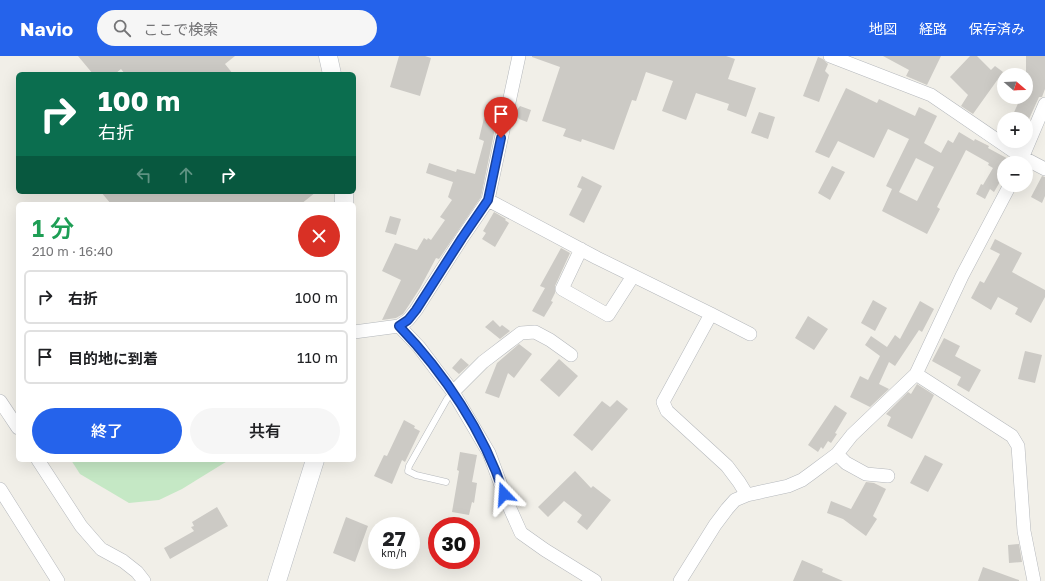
<!DOCTYPE html>
<html lang="ja">
<meta charset="utf-8">
<style>
:root{--surface:#fff;--page:#f6f6f6;--text:#202124;--muted:#757577;--line:#e0e0e0;--accent:#2563eb}
body{margin:0;font-family:"Golos Text","Noto Sans JP",sans-serif;background:var(--page);color:var(--text);height:100vh;display:flex;flex-direction:column;font-size:15px;white-space:nowrap}
*{box-sizing:border-box;margin:0}
p{font-size:13px;color:var(--muted)}
.icon{flex:none;width:22px;height:22px;fill:none;stroke:currentColor;stroke-width:2;stroke-linecap:round;stroke-linejoin:round}
.map{position:relative;flex:1;overflow:hidden}
.sheet{position:absolute;left:16px;top:146px;width:340px;height:260px;display:flex;flex-direction:column;background:var(--surface);border-radius:6px;box-shadow:0 4px 16px #0002}
.sheet>*{flex:none}
.guide{position:absolute;left:16px;top:16px;width:340px;height:122px;border-radius:6px;box-shadow:0 4px 16px #0002;background:#0b6e4f;color:#fff;overflow:hidden}
.needle{width:26px;rotate:109deg}
.controls{position:absolute;left:997px;top:12px;display:grid;gap:8px}
.controls a{display:grid;place-items:center;width:36px;height:36px;border-radius:50%;background:var(--surface);box-shadow:0 4px 16px #0002;font-size:20px}
.speed{position:absolute;left:368px;top:461px;display:flex;gap:8px;font-size:20px;font-weight:700;text-align:center}
.speed>*{display:grid;place-content:center;width:52px;height:52px;border-radius:50%;background:var(--surface);box-shadow:0 4px 16px #0002;line-height:1}
.speed small{font-size:10px;font-weight:400}
.speed .limit{border:6px solid #d22;background:#fff;color:#111}
.pin{position:absolute;display:grid;place-items:center;width:34px;height:34px;color:#fff;margin:-41px -17px;border-radius:50% 50% 50% 0;rotate:-45deg;box-shadow:0 0 4px #0007}
.pin .icon{rotate:45deg}
.me{position:absolute;width:44px;margin:-22px;rotate:340deg;stroke-linejoin:round;filter:drop-shadow(0 0 3px #0008)}
.turn{display:flex;align-items:center;gap:14px;height:84px;padding:0 16px;font-size:18px}
.turn .icon{width:52px;height:52px;stroke-width:2.5}
.turn b{display:block;font-size:28px;line-height:34px}
.lanes{display:flex;align-items:center;height:38px;padding:0 16px;background:#0003;justify-content:center;gap:20px;direction:ltr}
.lanes .off{opacity:.35}
.round{display:grid;place-items:center;flex:none;width:42px;height:42px;border-radius:21px;background:var(--page)}
.head{display:flex;align-items:center;justify-content:space-between;height:68px;padding:0 16px}
h1{font-size:24px;font-weight:600;line-height:30px;color:#1e9e55}
.action{display:flex;gap:8px;margin-top:auto;padding:8px 16px}
.action a{flex:1;height:46px;border-radius:24px;background:var(--accent);color:#fff;font-size:16px;font-weight:600;line-height:46px;text-align:center}
.action a+a{background:var(--page);color:var(--text)}
ul{padding:0;list-style:none}
li{display:flex;align-items:center;gap:12px;height:54px;margin:0 8px 6px;padding:0 8px;border:2px solid var(--line);border-radius:6px}
li div{flex:1}
li b{display:block;font-size:15px}
li em{font-style:normal}
header{display:flex;align-items:center;gap:24px;box-sizing:border-box;height:56px;padding:0 20px;background:var(--accent);color:#fff}
header strong{font-size:19px}
nav{display:flex;gap:22px;margin-inline-start:auto;font-size:14px}
.search{width:280px;height:36px;background:var(--page);display:flex;align-items:center;gap:10px;box-sizing:border-box;padding:0 14px;border-radius:22px;color:var(--muted);font-size:15px}
.map>svg:first-child{display:block}
.green{fill:#c5e8c5}
.building{fill:#cccac5;fill-rule:evenodd}
.lines{fill:none;stroke-linecap:round;stroke-linejoin:round}
.lane-casing{stroke:#b5b8bc;stroke-width:7}
.street-casing{stroke:#b5b8bc;stroke-width:14}
.secondary-casing{stroke:#b6babf;stroke-width:19}
.lane{stroke:#fff;stroke-width:6}
.street{stroke:#fff;stroke-width:13}
.secondary{stroke:#fff;stroke-width:18}
.route-casing{stroke:#184099;stroke-width:10}
.route{stroke:#2563eb;stroke-width:7}
</style>
<header>
<strong>Navio</strong>
<div class="search"><svg class="icon" aria-label="search" viewBox="0 0 24 24"><circle cx="10" cy="10" r="6"/><path d="M15 15l6 6"/></svg>ここで検索</div>
<nav><a>地図</a><a>経路</a><a>保存済み</a></nav>
</header>
<div class="map">
<svg width="1045" height="525" viewBox="0 0 1045 525">
<rect width="100%" height="100%" fill="#f1efe8"/>
<!-- green -->
<path class="green" d="M71,404H229L182,433L159,444L129,447L80,418Z"/>
<!-- building -->
<path class="building" d="M78,0H235L225,8L233,18H125L121,13L115,18H93Z
M399,0H425L431,2L420,40L390,31Z
M532,0H726L735,3L728,23L756,32L746,61L727,54L729,48L696,37L686,64L662,55L673,25L646,16L636,45L632,44L614,94L582,83L581,86L563,80L566,73L542,65L560,11L532,1Z
M883,0H941L927,29L906,20L909,14Z
M970,0H977L991,14L995,10L1003,16L973,58L961,50L968,39L950,21Z
M1026,0H1045V33L1042,41H1039L1029,63H1011L1021,41H1026Z
M818,1L823,3L828,8L825,15L829,19L819,46L803,40Z
M846,32L877,47L879,43L915,60L919,51L937,60L924,87L941,97L948,84L953,87L959,76L974,85L975,83L989,90L988,92L1012,105L1011,107H1004V119L994,136L990,133L985,143L976,138L981,128L983,129L993,112L988,109L989,107L966,94L937,151L940,153L927,178L882,155L892,133L886,130L909,83L888,73L874,102L838,85L829,102L815,96ZM916,102L934,111L917,145L899,136Z
M520,50L531,54L527,66L519,63L515,56Z
M490,55L498,58L481,141L439,203L436,202L420,232L409,249L403,258L396,262L382,264L401,224L382,215L395,187L417,194L424,182L427,184L428,182L431,184L445,164L440,161L452,144L448,141L453,126L426,117L429,107L456,116L457,113L475,118L484,85L479,83L484,62L487,63Z
M759,56L775,61L768,83L751,77Z
M832,110L845,116L830,144L818,137Z
M582,120L602,130L584,167L569,159L582,133L577,131Z
M1042,120L1045,121V140L1042,147L1031,141Z
M101,136H316L301,148H111Z
M494,156L506,163L505,164L509,167L495,191L482,183L486,177L483,175Z
M390,160L401,163L396,179L385,176Z
M995,183L1022,197L1012,216L1045,234V241L1031,267L1015,258L1018,252L998,241L991,254L971,242L980,225L984,227L1000,198L990,193Z
M561,192L570,197L555,230V237L551,245L553,246L544,261L532,255L545,232L540,230Z
M873,244L887,252L875,275L861,267Z
M920,245L934,253L922,276L919,274L895,310L889,306L879,328L889,333L870,351L850,341L860,320L868,324L880,300L865,289L871,280L887,291L895,279L900,283Z
M808,260L828,273L814,294L795,282Z
M493,264L500,271L502,269L510,275L500,283L485,271Z
M944,282L960,290L955,300L981,314L969,336L957,329L961,321L932,305Z
M519,288L532,298L514,322L508,317L499,342L485,337L497,307Z
M1025,295L1042,299L1035,327L1018,323Z
M461,302L469,309L459,318L452,312Z
M559,303L578,320L559,341L540,324Z
M917,328L934,339L912,383L887,370L891,361L886,358L908,336L911,338Z
M617,344L628,353L592,395L573,379L602,345L610,351Z
M835,349L847,357L835,377L837,378L831,387L828,385L823,393L821,391L818,396L808,389Z
M404,364L415,370L414,372L420,375L405,406L402,404L392,428L374,420L384,399L387,400Z
M460,396L477,399L472,426L477,427L474,447L472,446L469,459L452,456L459,415L457,414Z
M925,399L943,408L928,436L910,427Z
M575,415L591,432L593,430L611,444L587,474L577,466L582,459L564,445L548,461L538,451Z
M866,426L874,427L886,433L873,460L877,463L866,480L843,463L827,457L831,445L851,453Z
M217,451L228,470L170,503L164,492L194,475L191,471L194,470L192,466Z
M346,461L368,470L355,506L333,497Z
M1019,488L1022,506L1009,507L1008,489Z
M802,504L823,513L822,516L843,525H793Z
M983,511L1019,524V525H978Z"/>
<g class="lines">
<defs>
<path id="lane" d="M446,426L416,419L408,415L409,410L447,343L453,336"/>
<path id="street" d="M830,0L931,39L1022,101L1045,113
M1020,107L1045,48
M488,144L597,202L711,258L750,278
M581,193L562,233L608,259L633,220
M711,258L663,346L667,355L727,410L739,426L747,439
M399,270L419,291L453,336L489,397L508,448L521,477L545,494L595,525
M354,276L399,270L408,264L416,254L462,182L488,144L519,0
M916,318L1012,380L1018,390L1024,475L1034,525
M453,336L483,306L521,277L535,276L550,284L571,299
M0,345L18,372
M837,398L846,407L866,418L888,420
M38,404L81,470L101,493L123,505L137,516L144,525
M0,433L58,525
M680,525L715,469L727,453L735,444L747,439L788,430L802,424L813,416L837,398L852,379L916,318L962,220L1010,129"/>
<path id="secondary" d="M328,0L332,18
M344,136V148
M277,525L315,404"/>
</defs>
<!-- lane casing -->
<use href="#lane" class="lane-casing"/>
<!-- street casing -->
<use href="#street" class="street-casing"/>
<!-- secondary casing -->
<use href="#secondary" class="secondary-casing"/>
<!-- lane -->
<use href="#lane" class="lane"/>
<!-- street -->
<use href="#street" class="street"/>
<!-- secondary -->
<use href="#secondary" class="secondary"/>
</g>
<g class="lines">
<defs>
<path id="route" d="M501,82L488,144L462,182L416,254L408,264L399,270C444,317 484,376 504,438"/>
</defs>
<!-- route casing -->
<use href="#route" class="route-casing"/>
<!-- route -->
<use href="#route" class="route"/>
</g>
</svg>
<div class="controls">
<a><svg class="needle" viewBox="-14 -14 28 28"><path d="M0-13l5 13h-10z" fill="#e53935"/><path d="M0 13l5-13h-10z" fill="#757577"/></svg></a>
<a>+</a>
<a>−</a>
</div>
<div class="speed"><div>27<small>km/h</small></div><div class="limit">30</div></div>
<div class="pin" style="left:501px;top:82px;background:#d93025"><svg class="icon" aria-label="arrive" viewBox="0 0 24 24"><path d="M6 21V4h12l-3 4 3 4H6"/></svg></div>
<svg class="me" style="left:504px;top:438px" viewBox="-20 -20 40 40"><path d="M0-17L14 15 0 8-14 15z" fill="#2563eb" stroke="#fff" stroke-width="4"/></svg>
<div class="guide">
<div class="turn"><svg class="icon" aria-label="right" viewBox="0 0 24 24"><path d="M7 20v-9h11M14 6l5 5-5 5"/></svg><div><b>100 m</b>右折</div></div>
<div class="lanes"><svg class="icon off" aria-label="left" viewBox="0 0 24 24"><path d="M17 20v-9H6M10 6l-5 5 5 5"/></svg><svg class="icon off" aria-label="ahead" viewBox="0 0 24 24"><path d="M12 20V5M6 11l6-6 6 6"/></svg><svg class="icon" aria-label="right" viewBox="0 0 24 24"><path d="M7 20v-9h11M14 6l5 5-5 5"/></svg></div>
</div>
<section class="sheet">
<div class="head"><div><h1>1 分</h1><p>210 m · 16:40</p></div><a class="round" style="background:#d93025;color:#fff"><svg class="icon" aria-label="close" viewBox="0 0 24 24"><path d="M6 6l12 12M18 6L6 18"/></svg></a></div>
<ul>
<li><svg class="icon" aria-label="right" viewBox="0 0 24 24"><path d="M7 20v-9h11M14 6l5 5-5 5"/></svg><div><b>右折</b></div><em>100 m</em></li>
<li><svg class="icon" aria-label="arrive" viewBox="0 0 24 24"><path d="M6 21V4h12l-3 4 3 4H6"/></svg><div><b>目的地に到着</b></div><em>110 m</em></li>
</ul>
<div class="action"><a>終了</a><a>共有</a></div>
</section>
</div>
